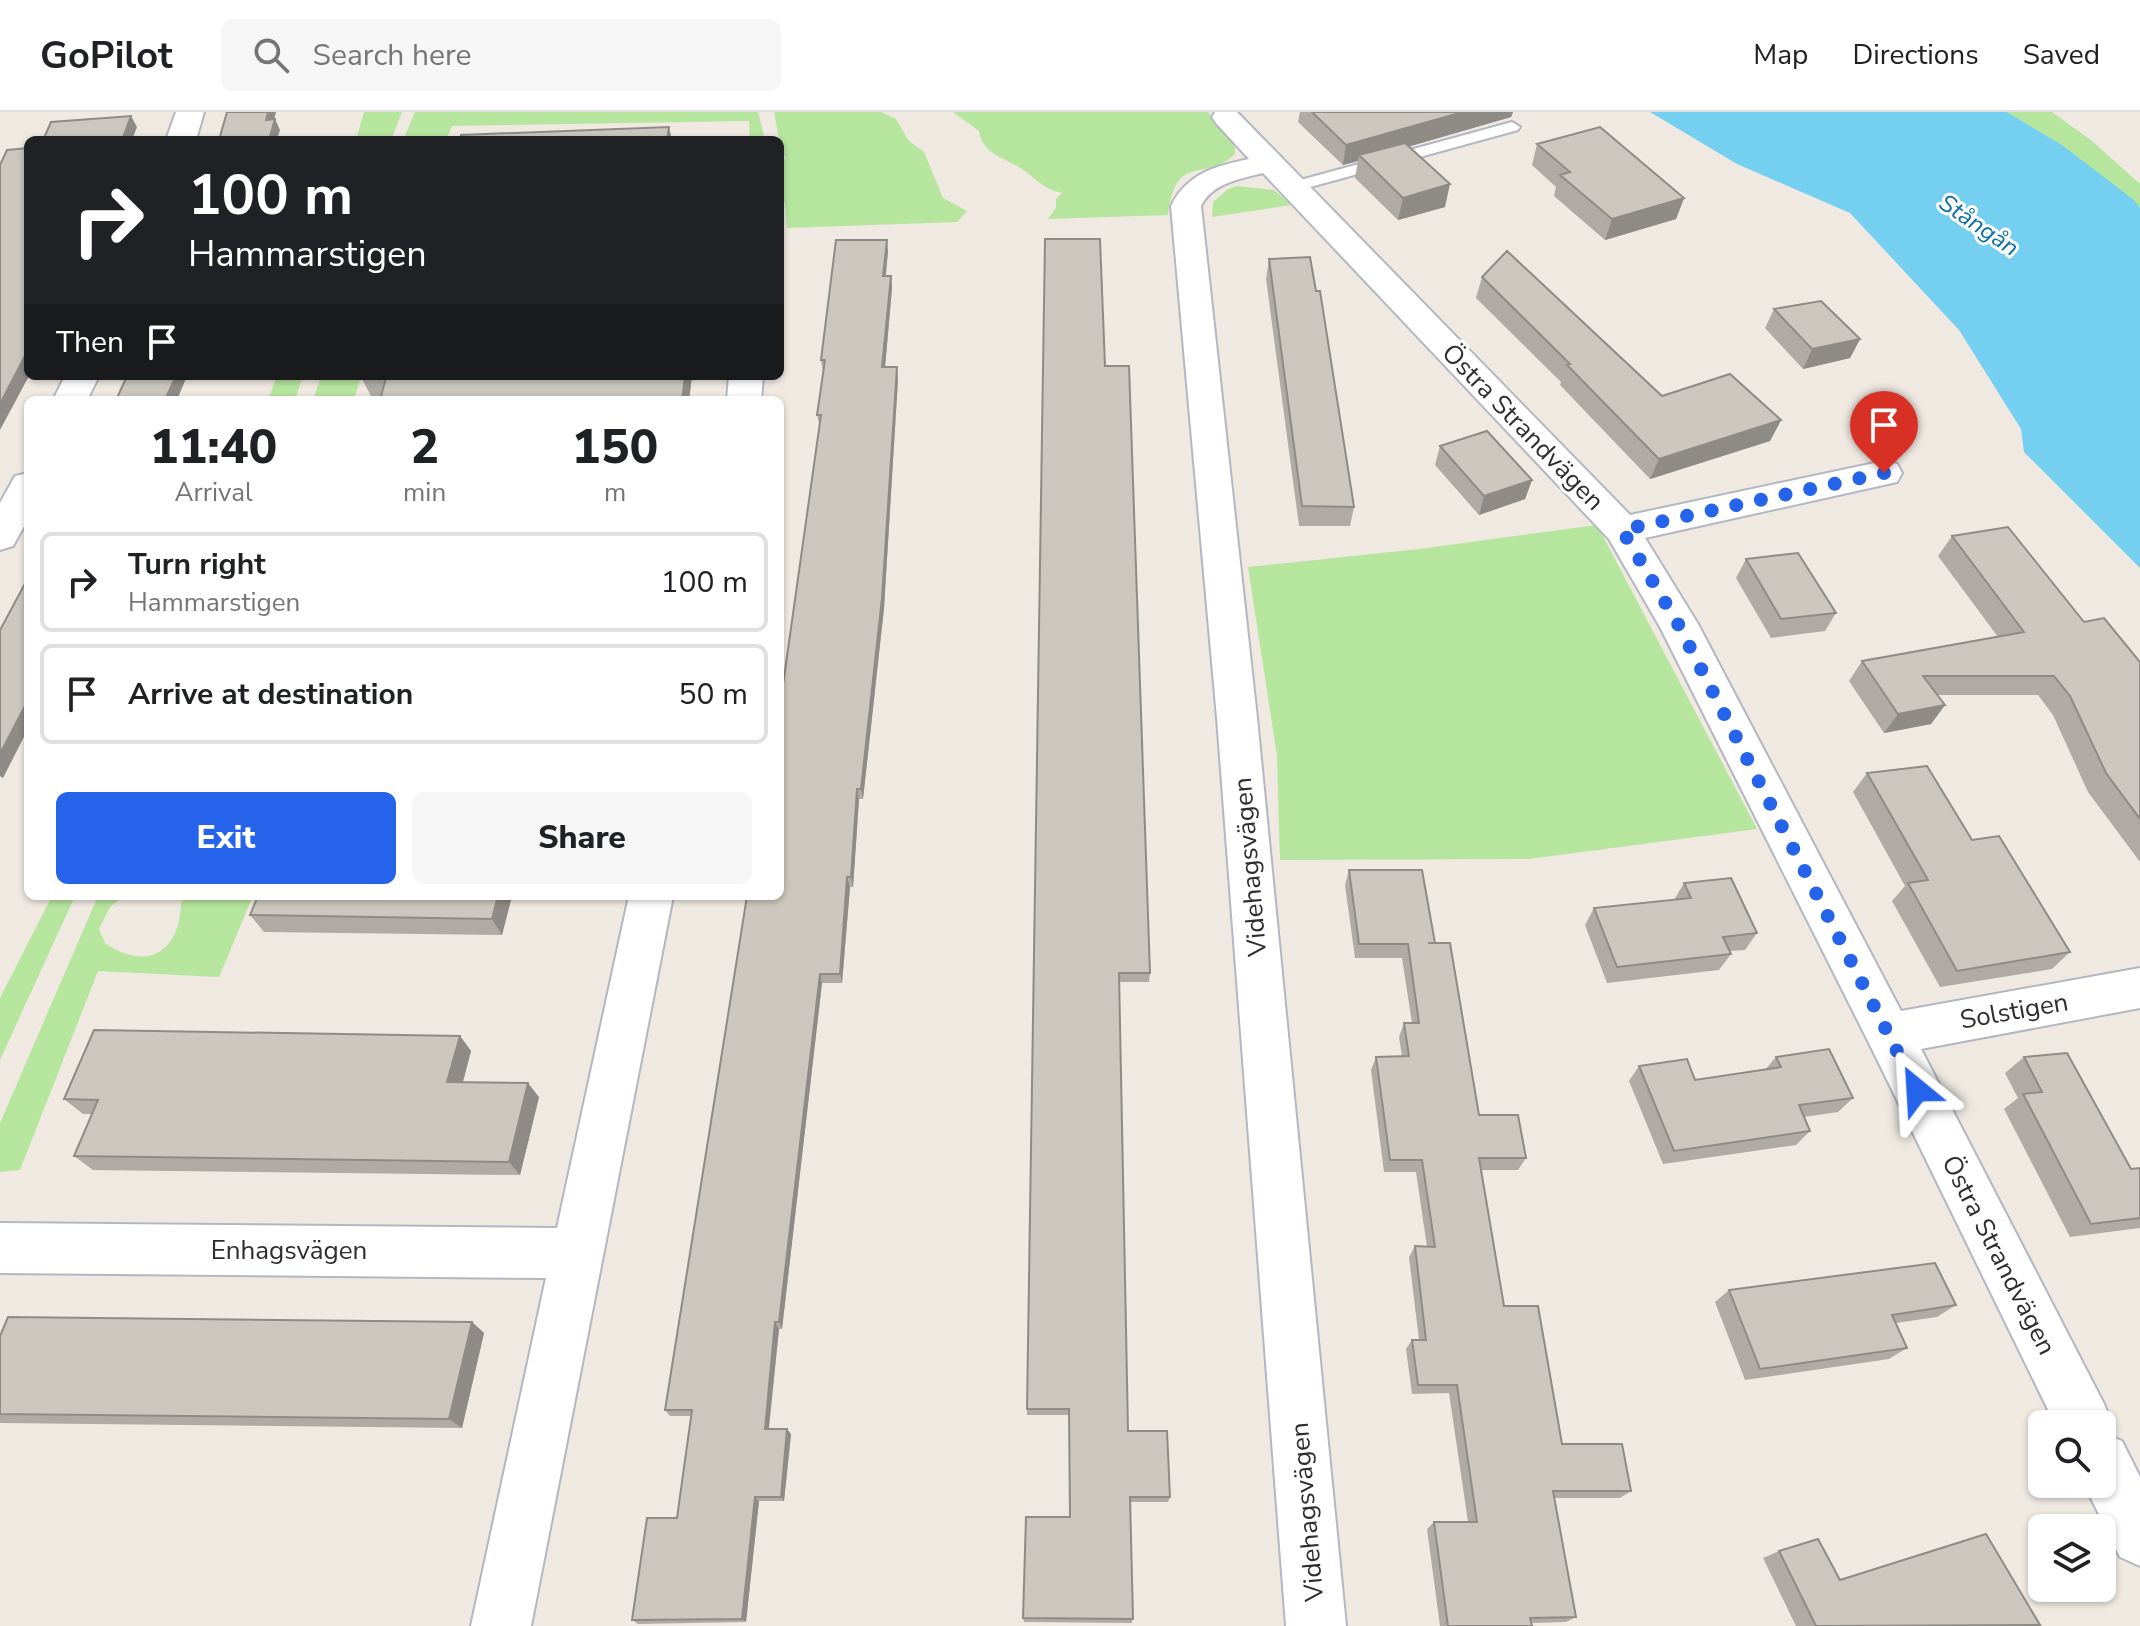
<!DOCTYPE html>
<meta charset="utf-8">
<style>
:root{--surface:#fff;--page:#f6f6f6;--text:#202124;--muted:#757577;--line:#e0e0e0;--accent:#2563eb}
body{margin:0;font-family:"Nunito Sans",sans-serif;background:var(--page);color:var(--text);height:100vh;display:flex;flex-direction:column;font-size:30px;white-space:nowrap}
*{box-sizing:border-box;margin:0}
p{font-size:26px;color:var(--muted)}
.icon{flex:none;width:44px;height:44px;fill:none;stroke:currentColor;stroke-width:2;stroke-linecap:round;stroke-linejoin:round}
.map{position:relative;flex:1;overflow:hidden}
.drawer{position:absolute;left:24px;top:284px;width:760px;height:504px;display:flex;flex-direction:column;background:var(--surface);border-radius:12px;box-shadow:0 2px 6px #0004}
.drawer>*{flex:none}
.top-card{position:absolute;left:24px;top:24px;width:760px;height:244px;border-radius:12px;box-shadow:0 2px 6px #0004;background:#202124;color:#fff;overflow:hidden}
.fabs{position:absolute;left:2028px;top:1298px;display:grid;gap:16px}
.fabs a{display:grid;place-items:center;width:88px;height:88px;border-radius:12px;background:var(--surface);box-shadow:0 2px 6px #0004;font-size:40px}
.pin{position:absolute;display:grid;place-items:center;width:68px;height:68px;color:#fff;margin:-82px -34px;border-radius:50% 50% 50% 0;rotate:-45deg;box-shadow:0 0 8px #0007}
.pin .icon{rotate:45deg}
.me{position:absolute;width:88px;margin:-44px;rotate:333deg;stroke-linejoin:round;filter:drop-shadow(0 0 6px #0008)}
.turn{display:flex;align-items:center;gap:28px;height:168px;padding:0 32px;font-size:36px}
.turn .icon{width:104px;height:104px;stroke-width:2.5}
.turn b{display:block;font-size:56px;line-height:68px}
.then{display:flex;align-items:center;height:76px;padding:0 32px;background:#0003;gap:16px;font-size:30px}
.eta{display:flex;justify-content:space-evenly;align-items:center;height:136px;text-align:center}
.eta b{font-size:48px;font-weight:800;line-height:56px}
.primary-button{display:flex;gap:16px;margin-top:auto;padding:16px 32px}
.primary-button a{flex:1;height:92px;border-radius:12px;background:var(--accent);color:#fff;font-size:32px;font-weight:800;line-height:92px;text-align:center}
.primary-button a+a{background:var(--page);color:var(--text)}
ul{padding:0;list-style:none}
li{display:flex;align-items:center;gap:24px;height:100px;margin:0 16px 12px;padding:0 16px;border:4px solid var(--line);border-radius:12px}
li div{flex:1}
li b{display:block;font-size:30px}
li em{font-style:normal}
header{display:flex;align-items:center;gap:48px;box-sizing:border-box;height:112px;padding:0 40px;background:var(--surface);border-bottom:2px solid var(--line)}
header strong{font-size:38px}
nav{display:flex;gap:44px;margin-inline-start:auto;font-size:28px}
.search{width:560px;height:72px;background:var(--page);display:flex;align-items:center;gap:20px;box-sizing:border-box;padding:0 28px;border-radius:12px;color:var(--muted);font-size:30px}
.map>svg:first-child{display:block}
.green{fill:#b6e59e}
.water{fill:#75cff0}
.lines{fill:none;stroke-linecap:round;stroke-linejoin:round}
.lane-casing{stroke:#b4b7c1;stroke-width:4}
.street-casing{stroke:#b4b7c1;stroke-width:4}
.lane{fill:#fff;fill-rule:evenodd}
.street{fill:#fff;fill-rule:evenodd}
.wall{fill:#afaba4}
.shaded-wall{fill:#8e8b86}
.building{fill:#cbc7bf;stroke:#8e8b86;stroke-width:2}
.route{stroke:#2563eb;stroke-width:14;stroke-dasharray:0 25.2}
.labels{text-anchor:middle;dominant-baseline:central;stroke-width:6;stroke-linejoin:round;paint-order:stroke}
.far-water-label{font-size:24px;font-style:italic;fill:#0d6fa3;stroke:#fff}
.street-label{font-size:26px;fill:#2e2e2e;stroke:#fff}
</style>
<header>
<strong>GoPilot</strong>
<div class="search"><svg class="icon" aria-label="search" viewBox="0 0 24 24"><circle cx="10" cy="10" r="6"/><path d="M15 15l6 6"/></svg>Search here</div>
<nav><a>Map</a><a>Directions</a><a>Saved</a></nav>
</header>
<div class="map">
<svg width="2140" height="1514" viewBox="0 0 2140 1514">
<rect width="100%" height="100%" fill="#efe9e1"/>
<!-- green -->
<path class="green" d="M364,0H402L391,28H356Z
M415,0H758L765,28H750L749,9L452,14L446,28H403Z
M774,0H881L896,7L909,29L924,40L943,86L967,99L957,110L787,116L785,91L780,89L782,49L786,46L781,38Z
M953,0H1208L1235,35V42C1203,72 1176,39 1168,103L1048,107L1056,96V87L1062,81C1039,75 1038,67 1019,55C1002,45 982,41 979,19Z
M2007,0H2052L2092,29L2140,72V96L2062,33Z
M1237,74L1274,78L1291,93L1212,105L1213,90L1228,77Z
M277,264H303L295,288H268Z
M321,264H361L354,288H313Z
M1597,413L1757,717L1529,747L1280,748L1277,644L1248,455L1419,437Z
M52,784H75L0,948V886Z
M98,784H124L110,795L99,817L105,831C135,852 169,851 179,809C181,800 180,793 183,784H253L219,865L98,859L20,1058L0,1060V1011Z"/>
<!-- water -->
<path class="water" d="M1650,0H2007L2062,33L2134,88L2140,96V456L2024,340L2021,317L1959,218L1850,101L1737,52Z"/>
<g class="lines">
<defs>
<path id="lane" d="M1512,10L1520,15L1518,18L1292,80L1284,75L1286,72Z"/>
<path id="street" d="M176,0H204L196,28H166Z
M1215,0H1237L1630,403L1884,349L1897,352L1902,361L1897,370L1645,426L1698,512L1901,899L2140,856V896L1921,937L2104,1292L2112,1312L2107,1323L2122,1329L2140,1365V1454L2120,1445L2084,1372H2102V1312H2055L1872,937L1660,515L1609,427L1263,61C1240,67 1212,71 1201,94L1257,606L1346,1514H1286L1217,606L1171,94C1187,61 1216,54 1249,47L1216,11L1212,5Z
M65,264H99L87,288H53Z
M729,264H763L761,288H727Z
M28,361V407L13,434L0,438V391L15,364Z
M629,784H673L531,1514H471L546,1166L0,1161V1111L557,1116Z"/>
</defs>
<!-- lane casing -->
<use href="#lane" class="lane-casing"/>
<!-- street casing -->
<use href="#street" class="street-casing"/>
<!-- lane -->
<use href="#lane" class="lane"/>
<!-- street -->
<use href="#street" class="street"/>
</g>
<!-- wall -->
<path class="wall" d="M1300,0H1513L1511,5L1409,34L1445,95L1398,108L1355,66L1358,49L1343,53L1298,10Z
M1537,32L1684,86L1676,107L1605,128L1554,84L1556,75L1532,53Z
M888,139L886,164H891L892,176L885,255L898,267L884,496L863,687H859L853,775H850L842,871H822L782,1217H779L769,1317L791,1322L784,1389H759L746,1510L638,1512L632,1508L677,1406L691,1304H670L665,1298L780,784L820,314L817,303L823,259L821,248Z
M1269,147L1354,395L1350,414H1299L1266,167Z
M1482,165L1662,284L1781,308L1770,329L1650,367L1560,273L1561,270L1476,186Z
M1774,197L1860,227L1850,246L1803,257L1765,216Z
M1105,254L1150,861L1149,870H1119L1128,1319L1170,1385L1168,1390H1130L1132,1511L1024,1510L1023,1506L1070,1405L1069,1303H1027V1297Z
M363,264H692L689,288H380V286H372L362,267Z
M1440,334L1532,368L1525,387L1479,403L1435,353Z
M1952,424L2084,510L2140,550V750L2088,680L2053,603L2038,583H1938L1945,593L1931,612L1884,621L1849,569L1862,549L1998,525L1938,444Z
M1746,447L1836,501L1825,519L1771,526L1736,466Z
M1867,661L1972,728L2070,840L2052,857L1940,875L1892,789L1905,774L1853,680Z
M1349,758L1434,831L1479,1003L1526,1046L1518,1058H1481L1504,1194L1562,1332L1631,1379L1620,1386H1554L1576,1505L1566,1510L1531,1511L1532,1514H1440L1427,1417L1434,1410H1468L1449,1281L1412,1282L1406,1237L1412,1228H1419L1409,1145L1415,1134L1427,1135L1416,1060H1384L1371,958L1376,945L1402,944L1399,925L1404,911H1412L1402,846H1355L1345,773Z
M1684,771L1757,821L1745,838L1730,839L1731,842L1719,858L1607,871L1585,813L1594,796L1674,788Z
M512,784L502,823L264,820L250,803Z
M460,924L471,939L463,970L539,985L520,1063L93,1058L74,1044L92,1002H83L64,987Z
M1776,945L1853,986L1838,1000L1804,1005L1810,1019L1796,1033L1663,1052L1629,969L1639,954L1695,968L1765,958Z
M2024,945L2131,1057L2140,1056V1116L2070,1125L2004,997L2018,986L2005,961Z
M1729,1178L1956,1193L1937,1205L1896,1211L1907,1236L1889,1247L1745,1268L1715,1190Z
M472,1210L484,1221L462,1316L0,1311V1224Z
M1779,1439L1840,1468L2037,1514H1796L1763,1446Z"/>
<!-- shaded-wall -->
<path class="shaded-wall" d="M268,0H276L271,19L266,8Z
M1463,0H1513L1511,5L1363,48L1359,43L1358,49L1343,53L1346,33Z
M131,4L137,15L132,28H122Z
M275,7L280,18L277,28H269Z
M669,15L672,28H667Z
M1450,72L1445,95L1398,108L1403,86Z
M1684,86L1676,107L1605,128L1612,107Z
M887,128L888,139L884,176L883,164Z
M891,164L892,176L884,267L882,255Z
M1860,227L1850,246L1803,257L1812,237Z
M28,238L29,264L0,318V292Z
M897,255L898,267L884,496L863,687L861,677Z
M176,264H187L177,288H165Z
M685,264H692L689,288H682Z
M1781,308L1770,329L1650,367L1659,347Z
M1532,368L1525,387L1479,403L1484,384Z
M28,588V617L3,666L0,664V642Z
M1945,593L1931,612L1884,621L1898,602Z
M857,677L859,687L853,775L851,765Z
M847,765L850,775L842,871L840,862Z
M498,784H512L502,823L492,807Z
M820,862L822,871L782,1217L779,1210Z
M460,924L471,939L459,984L447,970Z
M528,971L539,985L520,1063L509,1050Z
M472,1210L484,1221L462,1316L449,1307Z
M775,1210L779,1217L768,1322L765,1317Z
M787,1317L791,1322L784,1389L781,1385Z
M755,1385L759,1389L746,1510L742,1507Z"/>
<!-- building -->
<path class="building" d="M227,0H268L266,8L275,7L269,28H219Z
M1312,0H1463L1346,33Z
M131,4L122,28H43L51,10Z
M669,15L667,28H460L461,23Z
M1600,15L1684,86L1612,107L1560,63L1570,60L1537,32Z
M1405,31L1450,72L1403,86L1359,43Z
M28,36V238L0,292V53L7,38Z
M1045,127H1100L1105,254H1129L1150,861H1119L1128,1319H1167L1170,1385H1130L1133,1507L1023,1506L1026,1405H1070L1069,1297H1027Z
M836,128H887L883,164H891L882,255H897L882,486L861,677H857L851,765H847L840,862H820L779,1210H775L765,1317H787L781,1385H755L742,1507L632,1508L647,1406H677L692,1298H665L747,784H780V594L821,303H817L825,248H821Z
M1507,139L1662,284L1730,262L1781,308L1659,347L1567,253L1570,252L1482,165Z
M1310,145L1316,179H1320L1354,395L1302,394L1269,147Z
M1821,189L1860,227L1812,237L1774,197Z
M127,264H176L165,288H116Z
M363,264H685L682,288H380L386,266L362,267Z
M1487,319L1532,368L1484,384L1440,334Z
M2008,415L2084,510L2104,506L2140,550V707L2106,661L2070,584L2054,564H1923L1945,593L1898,602L1862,549L2024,520L1952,424Z
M1798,441L1836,501L1781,507L1746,447Z
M28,466V588L0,642V518Z
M1927,654L1972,728L1999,724L2070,840L1957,859L1908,771L1928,768L1867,661Z
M1349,758H1422L1435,831H1428H1450L1479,1003H1518L1526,1046H1479L1504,1194H1538L1562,1332H1622L1631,1379H1553L1576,1505L1530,1506L1532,1514H1448L1434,1410H1477L1457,1273H1418L1412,1228H1426L1415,1134L1435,1135L1422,1048H1390L1376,945L1409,944L1404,911H1419L1408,832H1359Z
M1731,766L1757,821L1723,825L1731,842L1617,855L1594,796L1691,786L1684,771Z
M258,784H498L492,807L250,803Z
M94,918L460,924L447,970L528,971L509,1050L74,1044L98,988L64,987Z
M1829,937L1853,986L1799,993L1810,1019L1674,1039L1639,954L1687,947L1695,968L1781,955L1776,945Z
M2067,941L2131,1057L2140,1056V1106L2091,1112L2023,982L2042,980L2024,945Z
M1935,1151L1956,1193L1892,1203L1907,1236L1760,1257L1729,1178Z
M8,1205L472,1210L449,1307L0,1302V1224Z
M1986,1422L2040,1513L1816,1514L1779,1439L1818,1427L1840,1468Z"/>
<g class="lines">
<!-- route -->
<path class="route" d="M1884,361L1622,418L1678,512L1917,978"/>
</g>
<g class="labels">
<!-- far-water labels -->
<g class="far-water-label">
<text transform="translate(1979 113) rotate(34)">Stångån</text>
</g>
<!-- street labels -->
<g class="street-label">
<text transform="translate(1523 315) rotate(46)">Östra Strandvägen</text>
<text transform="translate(1250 755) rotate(-95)">Videhagsvägen</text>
<text transform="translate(2014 899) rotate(-10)">Solstigen</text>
<text x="289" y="1138">Enhagsvägen</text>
<text transform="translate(1999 1143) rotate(63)">Östra Strandvägen</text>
<text transform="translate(1307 1400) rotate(-95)">Videhagsvägen</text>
</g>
</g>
</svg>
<div class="fabs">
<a><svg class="icon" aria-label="search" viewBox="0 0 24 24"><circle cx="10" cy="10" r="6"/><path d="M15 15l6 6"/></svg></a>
<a><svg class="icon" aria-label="layers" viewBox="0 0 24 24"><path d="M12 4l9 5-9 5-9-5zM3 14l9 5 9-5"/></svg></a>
</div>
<div class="pin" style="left:1884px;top:361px;background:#d93025"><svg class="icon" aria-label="arrive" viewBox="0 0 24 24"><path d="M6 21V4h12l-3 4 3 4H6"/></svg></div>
<svg class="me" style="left:1917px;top:978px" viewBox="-20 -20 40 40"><path d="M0-17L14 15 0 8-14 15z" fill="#2563eb" stroke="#fff" stroke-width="4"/></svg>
<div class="top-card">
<div class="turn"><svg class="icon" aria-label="right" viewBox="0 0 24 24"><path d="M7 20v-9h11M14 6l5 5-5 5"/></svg><div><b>100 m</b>Hammarstigen</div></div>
<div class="then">Then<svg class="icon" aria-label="arrive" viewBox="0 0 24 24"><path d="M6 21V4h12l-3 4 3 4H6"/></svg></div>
</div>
<section class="drawer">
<div class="eta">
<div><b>11:40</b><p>Arrival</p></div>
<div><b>2</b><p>min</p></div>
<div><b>150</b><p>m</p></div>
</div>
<ul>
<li><svg class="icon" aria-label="right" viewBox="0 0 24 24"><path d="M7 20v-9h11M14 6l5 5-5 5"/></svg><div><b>Turn right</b><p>Hammarstigen</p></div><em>100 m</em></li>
<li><svg class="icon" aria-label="arrive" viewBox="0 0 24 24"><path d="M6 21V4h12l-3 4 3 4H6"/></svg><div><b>Arrive at destination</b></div><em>50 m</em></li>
</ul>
<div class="primary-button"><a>Exit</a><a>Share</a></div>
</section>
</div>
